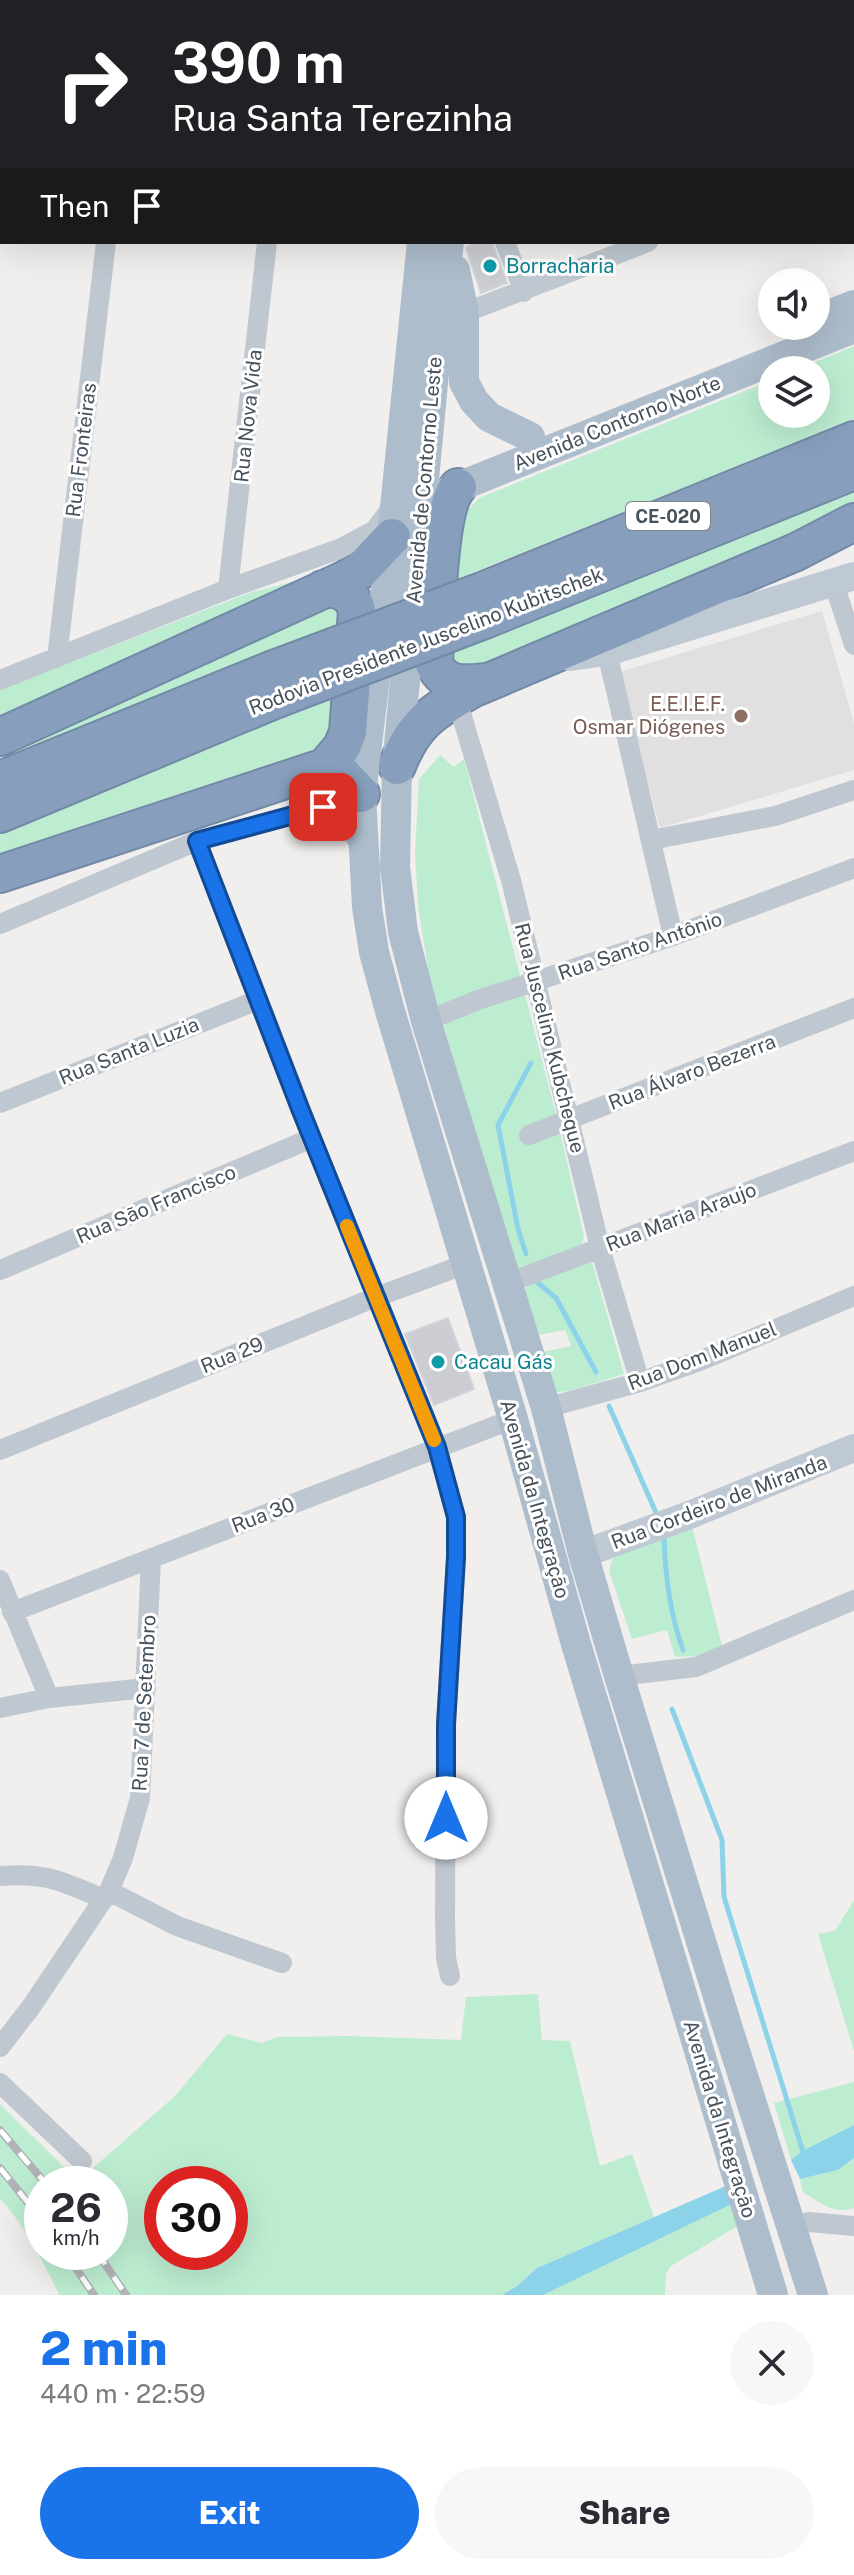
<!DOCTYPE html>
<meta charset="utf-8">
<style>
:root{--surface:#fff;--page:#f7f7f7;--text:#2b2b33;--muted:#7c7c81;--accent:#1a73e8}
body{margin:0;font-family:"Public Sans",sans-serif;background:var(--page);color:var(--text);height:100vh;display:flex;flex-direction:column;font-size:30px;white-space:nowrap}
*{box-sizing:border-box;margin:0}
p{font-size:26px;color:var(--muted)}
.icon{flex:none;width:44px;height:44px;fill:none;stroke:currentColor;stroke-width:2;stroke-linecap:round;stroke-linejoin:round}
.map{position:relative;height:2295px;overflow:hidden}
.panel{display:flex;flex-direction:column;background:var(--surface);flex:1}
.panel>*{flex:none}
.top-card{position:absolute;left:0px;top:0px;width:854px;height:244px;box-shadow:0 8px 32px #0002;background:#202124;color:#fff;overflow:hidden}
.controls{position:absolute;left:758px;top:268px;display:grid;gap:16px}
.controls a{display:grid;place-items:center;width:72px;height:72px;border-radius:50%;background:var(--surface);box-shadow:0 8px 32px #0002;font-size:40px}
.speed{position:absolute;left:24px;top:2166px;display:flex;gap:16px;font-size:40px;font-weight:700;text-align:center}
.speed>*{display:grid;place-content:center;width:104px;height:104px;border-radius:50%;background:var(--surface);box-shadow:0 8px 32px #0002;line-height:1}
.speed small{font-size:20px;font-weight:400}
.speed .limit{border:12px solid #d22;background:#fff;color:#111}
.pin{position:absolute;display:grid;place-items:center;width:68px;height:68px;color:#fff;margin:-34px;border-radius:16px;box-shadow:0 4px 12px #0006}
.me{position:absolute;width:88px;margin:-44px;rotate:0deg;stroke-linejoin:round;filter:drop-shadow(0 0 6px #0008)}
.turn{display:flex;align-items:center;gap:28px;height:168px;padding:0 40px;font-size:36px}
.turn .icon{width:104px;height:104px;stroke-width:2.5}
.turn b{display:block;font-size:56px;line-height:68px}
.then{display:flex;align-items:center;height:76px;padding:0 40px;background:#0003;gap:16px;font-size:30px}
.round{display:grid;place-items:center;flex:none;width:84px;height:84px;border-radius:42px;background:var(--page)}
.headline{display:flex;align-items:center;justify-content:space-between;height:136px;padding:0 40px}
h1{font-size:48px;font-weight:800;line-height:60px;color:var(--accent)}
.button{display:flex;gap:16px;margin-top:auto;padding:16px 40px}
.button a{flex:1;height:92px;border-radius:48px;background:var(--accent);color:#fff;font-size:32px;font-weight:800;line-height:92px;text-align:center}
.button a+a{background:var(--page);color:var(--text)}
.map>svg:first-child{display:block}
.education{fill:#e2dfe0}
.green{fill:#bdedd1;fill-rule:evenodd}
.water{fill:#8cd3e9}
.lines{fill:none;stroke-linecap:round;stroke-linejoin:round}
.stream{stroke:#8cd3e9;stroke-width:5}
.building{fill:#cbcdd3;stroke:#d2d4d9;stroke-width:2}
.highway-casing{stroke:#728aa7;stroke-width:40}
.street{stroke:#bfc8d0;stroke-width:20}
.secondary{stroke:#bfc9d4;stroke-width:28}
.primary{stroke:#aebdcc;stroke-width:30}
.highway{stroke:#879fbc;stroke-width:36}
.rail-casing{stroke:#b0b3b8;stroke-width:8}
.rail{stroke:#fff;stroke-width:5;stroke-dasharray:15;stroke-linecap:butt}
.highway-bridge-casing{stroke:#728aa7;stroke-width:40;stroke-linecap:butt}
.highway-bridge{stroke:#879fbc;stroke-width:36}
.route-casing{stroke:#114b97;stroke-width:20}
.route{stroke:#1a73e8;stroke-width:14}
.slow{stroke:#f59e0b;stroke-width:14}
.culture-dot{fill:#0f9aa8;stroke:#fff;stroke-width:3}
.education-dot{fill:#8d6e63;stroke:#fff;stroke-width:3}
.labels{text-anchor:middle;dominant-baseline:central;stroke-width:6;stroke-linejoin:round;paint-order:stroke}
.shield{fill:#fff;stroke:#7e858c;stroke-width:2}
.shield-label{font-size:18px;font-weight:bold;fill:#47515b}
.culture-label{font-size:20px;fill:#0d838f;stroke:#fff;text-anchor:start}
.street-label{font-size:20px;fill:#47515b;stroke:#fff}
.education-label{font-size:20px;fill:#785e54;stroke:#fff;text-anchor:end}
</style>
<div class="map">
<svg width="854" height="2295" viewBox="0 0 854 2295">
<rect width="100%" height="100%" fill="#f1eeee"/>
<!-- education -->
<path class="education" d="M822,611L854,723V770L660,828L619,672Z"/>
<!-- green -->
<path class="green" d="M854,346V419L469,574L476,644L854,491V512L493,663L450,669L451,566L462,517L479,498L772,380V414H816V370H796Z
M292,582L312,584L345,593L334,743L271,785L0,893V690L249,593Z
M440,755L454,767L464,759L556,1114L584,1237L582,1244L525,1269L518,1268L514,1263L430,980L418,906L415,852L419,779Z
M592,1262L624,1374L573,1390L554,1393L543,1352L571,1346L565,1330L538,1335L523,1291C537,1274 571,1269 592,1262Z
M692,1526L722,1646L699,1656L675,1657L667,1630L632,1639L609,1571L613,1557Z
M854,1900V2051L818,1934L835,1931Z
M538,1994L542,2040L570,2041L600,2166L632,2154L654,2217L537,2268L517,2286L502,2295H59C45,2265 23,2222 0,2199V2104L78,2181L175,2096L227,2034L262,2043L277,2037L350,2036L461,2040L466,1997ZM42,2184H110V2252H42ZM162,2184H230V2252H162Z
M854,2082V2125L802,2151L791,2160L774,2103Z
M854,2158V2208C833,2215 820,2202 803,2192L800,2179L838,2170Z
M734,2203L741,2224L671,2266L666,2274L665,2295H543Z"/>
<!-- water -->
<path class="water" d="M854,2125V2158L838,2170L800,2179L791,2160L802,2151Z
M728,2185L734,2203L543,2295H502L517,2286L537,2268Z"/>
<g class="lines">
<!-- stream -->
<path class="stream" d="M526,1254L518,1229L498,1125L531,1063
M537,1282L556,1298L596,1372
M609,1406L657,1515
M664,1536C665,1573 670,1614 683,1650
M672,1709L722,1840L724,1897L804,2155"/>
</g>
<!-- building -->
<path class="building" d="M475,242H492L507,283L481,293L466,248Z
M448,1318L474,1389L434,1405L405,1334Z"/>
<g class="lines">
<defs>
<path id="highway" d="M458,487C437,511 436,628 434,664C445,687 464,684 486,682
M482,591L854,440
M487,619L854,471
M0,737L340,582L360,571L392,537
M397,766C414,722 433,712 472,689L796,552L854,522
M325,767L341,773L361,794
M0,780L271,670
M0,814L277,699
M0,874L325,767L342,747L348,732L357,611C353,594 340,587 323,589"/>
</defs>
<!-- highway casing -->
<use href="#highway" class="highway-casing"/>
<!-- street -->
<path class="street" d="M133,2V0
M293,2V0
M519,2L524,0
M852,11L854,16
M0,98H2
M852,159H854
M505,242L524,292
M464,313L648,242
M834,584L854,645
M228,589L267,242
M607,652L673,936
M57,658L106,242
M0,680L228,589L339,549L375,530L389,511
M463,694L460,710L511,880L600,1248L640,1382
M651,840L775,816L854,790
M197,841L312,1138L437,1447L456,1517V1557L446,1724L445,1920L446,1958L450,1976
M0,924L197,841L323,807L337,813L363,848
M426,1021L478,1000L673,936L854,868
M0,1103L258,1000
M529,1135L854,1008
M0,1270L312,1138
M508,1283L854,1151
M546,1408L640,1382L702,1360L854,1296
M0,1450L376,1297L466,1264
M0,1580L49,1698
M12,1612L513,1419
M619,1676L696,1667L854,1600
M0,1708L49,1698L146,1688
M0,1876C47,1872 62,1882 104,1899
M109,1891L177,1926L282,1963
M0,2047L31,2007L109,1891L123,1858L140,1798L151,1559
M0,2083L82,2161
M790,2227L809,2222L854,2226"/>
<!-- secondary -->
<path class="secondary" d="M570,657L607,652L854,576
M583,1554L692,1514L854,1448"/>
<!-- primary -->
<path class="primary" d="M452,2V0
M479,2L480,0
M422,242L392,537L361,794L367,907L374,952L390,1011L513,1419L576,1644L773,2295
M449,242L435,362L397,766L395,867L403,932L426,1021L546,1408L583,1554L619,1676L729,2032L813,2295
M455,270L464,313V382L474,401L489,417L530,437
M816,320L854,305
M437,497L468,483L854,328"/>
<!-- highway -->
<use href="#highway" class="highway"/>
<defs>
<path id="rail" d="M0,2130L46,2184
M0,2168L42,2220
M65,2252L94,2295
M97,2252L126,2295"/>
</defs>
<!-- rail casing -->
<use href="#rail" class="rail-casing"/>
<!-- rail -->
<use href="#rail" class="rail"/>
<defs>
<path id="highway-bridge" d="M271,670L482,591
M277,699L487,619"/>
</defs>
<!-- highway-bridge casing -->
<use href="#highway-bridge" class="highway-bridge-casing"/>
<!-- highway-bridge -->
<use href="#highway-bridge" class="highway-bridge"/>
</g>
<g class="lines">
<defs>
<path id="route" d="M323,807L197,841L301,1111L437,1447L456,1517V1557L446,1724V1818"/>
</defs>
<!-- route casing -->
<use href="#route" class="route-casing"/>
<!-- route -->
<use href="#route" class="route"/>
<!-- slow -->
<path class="slow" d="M347,1226L434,1440"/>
</g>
<!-- markers -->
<g class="culture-dot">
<circle cx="490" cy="266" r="8"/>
<circle cx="438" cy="1362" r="8"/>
</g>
<circle class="education-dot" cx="741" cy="716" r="8"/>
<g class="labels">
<!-- shield labels -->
<rect class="shield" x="626" y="502" width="84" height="28" rx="6"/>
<g class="shield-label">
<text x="668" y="516">CE-020</text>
</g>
<!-- culture labels -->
<g class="culture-label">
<text x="506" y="266">Borracharia</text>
<text x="454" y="1362">Cacau Gás</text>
</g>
<!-- street labels -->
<g class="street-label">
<text transform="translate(248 416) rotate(-84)">Rua Nova Vida</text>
<text transform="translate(617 423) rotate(-22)">Avenida Contorno Norte</text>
<text transform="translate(81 450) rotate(-83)">Rua Fronteiras</text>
<text transform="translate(424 480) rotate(-85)">Avenida de Contorno Leste</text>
<text transform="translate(426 641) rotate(-21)">Rodovia Presidente Juscelino Kubitschek</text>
<text transform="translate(640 946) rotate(-19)">Rua Santo Antônio</text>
<text transform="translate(550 1038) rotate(76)">Rua Juscelino Kubcheque</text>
<text transform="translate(129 1051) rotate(-22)">Rua Santa Luzia</text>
<text transform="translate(692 1072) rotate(-21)">Rua Álvaro Bezerra</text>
<text transform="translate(156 1204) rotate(-23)">Rua São Francisco</text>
<text transform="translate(681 1217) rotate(-21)">Rua Maria Araujo</text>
<text transform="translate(232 1355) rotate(-22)">Rua 29</text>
<text transform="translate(702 1356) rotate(-21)">Rua Dom Manuel</text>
<text transform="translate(535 1499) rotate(74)">Avenida da Integração</text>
<text transform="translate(719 1502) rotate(-21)">Rua Cordeiro de Miranda</text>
<text transform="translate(263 1515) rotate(-21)">Rua 30</text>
<text transform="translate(144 1703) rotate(-87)">Rua 7 de Setembro</text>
<text transform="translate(720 2119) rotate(73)">Avenida da Integração</text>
</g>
<!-- education labels -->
<g class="education-label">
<text x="725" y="704">E.E.I.E.F.<tspan x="725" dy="23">Osmar Diógenes</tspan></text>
</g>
</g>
</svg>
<div class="controls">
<a><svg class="icon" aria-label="sound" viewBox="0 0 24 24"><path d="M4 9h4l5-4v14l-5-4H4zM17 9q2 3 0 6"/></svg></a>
<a><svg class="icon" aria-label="layers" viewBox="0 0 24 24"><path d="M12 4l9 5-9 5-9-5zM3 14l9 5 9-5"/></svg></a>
</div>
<div class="speed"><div>26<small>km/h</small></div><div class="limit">30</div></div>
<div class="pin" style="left:323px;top:807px;background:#d93025"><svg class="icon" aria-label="arrive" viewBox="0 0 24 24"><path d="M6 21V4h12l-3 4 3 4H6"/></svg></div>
<svg class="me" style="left:446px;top:1818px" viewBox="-20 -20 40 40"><circle r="19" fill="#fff"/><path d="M0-13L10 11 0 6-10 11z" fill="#1a73e8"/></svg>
<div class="top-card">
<div class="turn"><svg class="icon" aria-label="right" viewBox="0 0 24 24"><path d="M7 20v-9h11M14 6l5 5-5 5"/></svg><div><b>390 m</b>Rua Santa Terezinha</div></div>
<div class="then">Then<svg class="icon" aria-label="arrive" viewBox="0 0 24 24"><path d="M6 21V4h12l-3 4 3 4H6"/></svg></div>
</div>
</div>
<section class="panel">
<div class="headline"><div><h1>2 min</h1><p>440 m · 22:59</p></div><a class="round"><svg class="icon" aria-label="close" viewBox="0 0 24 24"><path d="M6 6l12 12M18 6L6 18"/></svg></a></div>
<div class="button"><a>Exit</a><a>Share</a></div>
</section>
